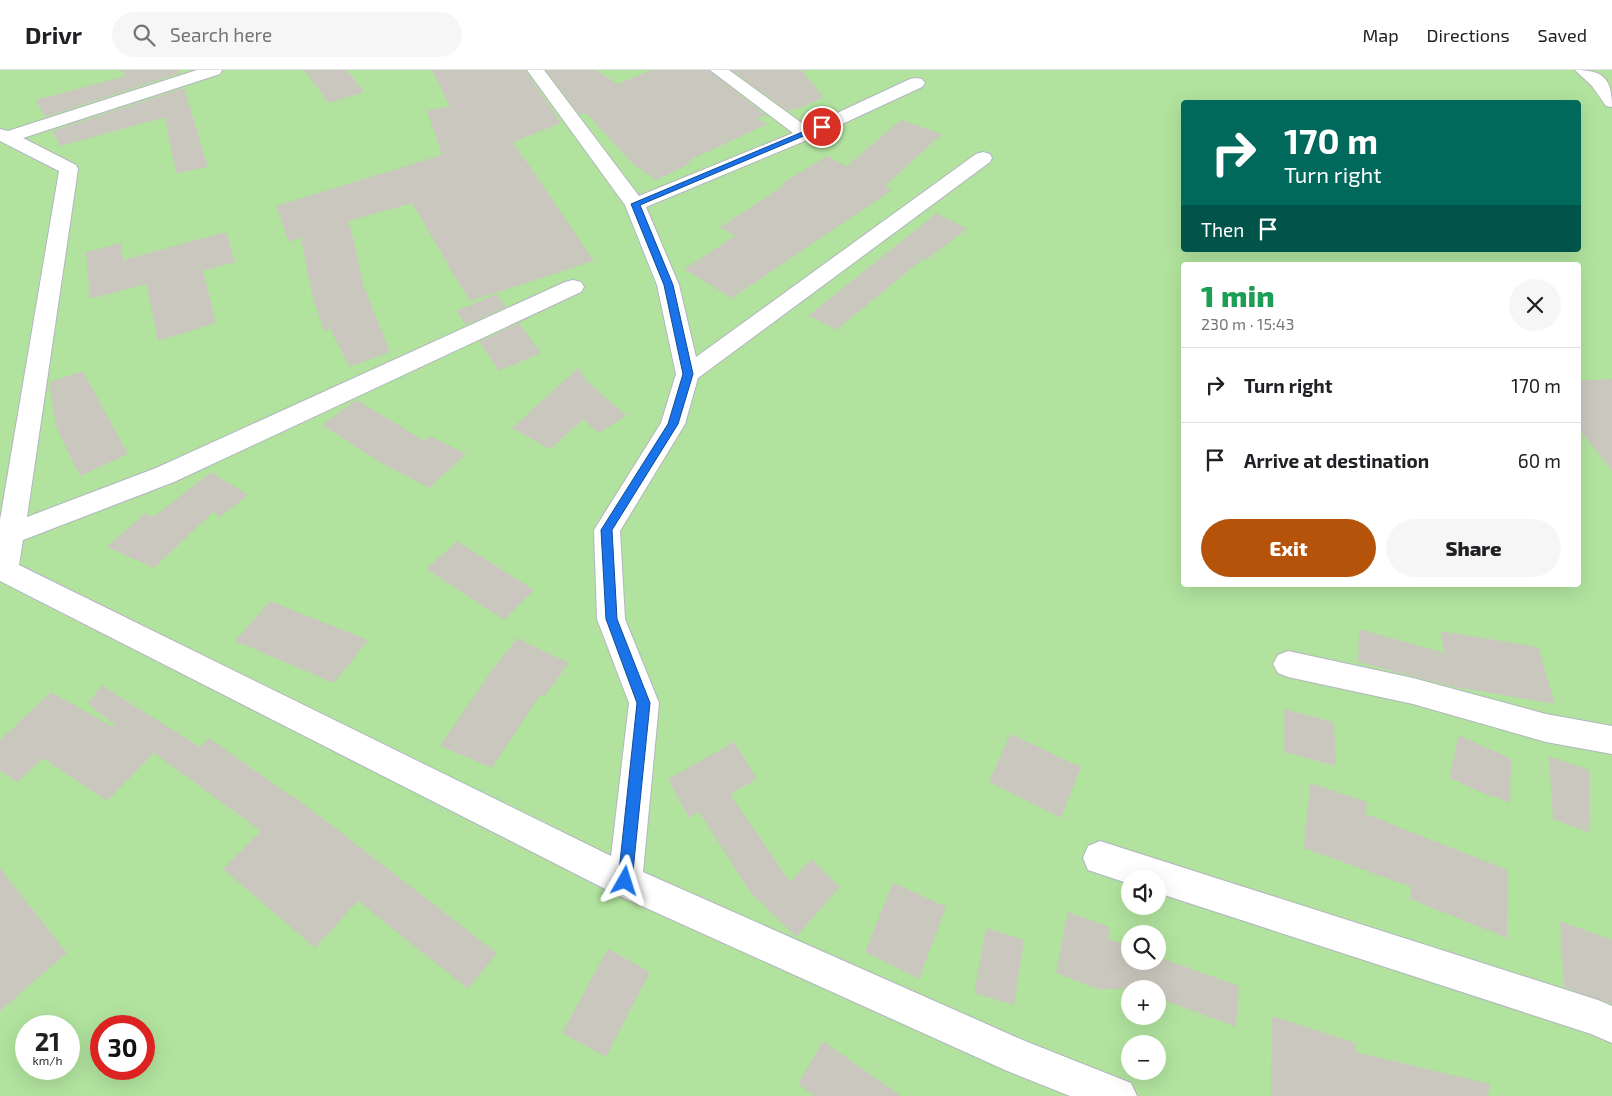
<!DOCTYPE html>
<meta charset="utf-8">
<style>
:root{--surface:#fff;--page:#f6f6f6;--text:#202124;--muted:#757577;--line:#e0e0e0;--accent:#b45309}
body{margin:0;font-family:"Exo 2",sans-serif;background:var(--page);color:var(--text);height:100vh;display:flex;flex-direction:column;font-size:19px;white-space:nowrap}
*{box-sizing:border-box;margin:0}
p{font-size:16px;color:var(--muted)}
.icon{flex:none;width:28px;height:28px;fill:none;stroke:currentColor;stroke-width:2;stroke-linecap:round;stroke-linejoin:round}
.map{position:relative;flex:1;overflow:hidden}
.side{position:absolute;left:1181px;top:192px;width:400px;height:325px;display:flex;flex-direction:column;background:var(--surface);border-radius:5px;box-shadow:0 5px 20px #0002}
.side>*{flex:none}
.guide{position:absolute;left:1181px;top:30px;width:400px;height:152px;border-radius:5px;box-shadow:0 5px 20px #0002;background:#00695c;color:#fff;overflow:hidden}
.tools{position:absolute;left:1121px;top:800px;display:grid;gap:10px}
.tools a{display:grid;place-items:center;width:45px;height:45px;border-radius:50%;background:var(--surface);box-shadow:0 5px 20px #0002;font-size:25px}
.speed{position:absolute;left:15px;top:945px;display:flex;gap:10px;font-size:25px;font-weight:700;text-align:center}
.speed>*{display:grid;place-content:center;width:65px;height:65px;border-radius:50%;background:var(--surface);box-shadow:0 5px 20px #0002;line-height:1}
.speed small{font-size:12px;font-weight:400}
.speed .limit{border:8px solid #d22;background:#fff;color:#111}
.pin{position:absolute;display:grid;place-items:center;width:42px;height:42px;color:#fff;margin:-21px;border:2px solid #fff;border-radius:50%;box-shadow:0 1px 5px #0007}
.me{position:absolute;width:55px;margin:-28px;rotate:6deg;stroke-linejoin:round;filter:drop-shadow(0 0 4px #0008)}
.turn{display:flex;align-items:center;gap:18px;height:105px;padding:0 20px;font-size:22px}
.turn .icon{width:65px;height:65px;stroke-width:2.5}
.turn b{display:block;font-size:35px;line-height:42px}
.then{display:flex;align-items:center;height:48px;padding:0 20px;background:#0003;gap:10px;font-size:19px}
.round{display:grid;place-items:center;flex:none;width:52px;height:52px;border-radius:26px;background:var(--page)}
.headline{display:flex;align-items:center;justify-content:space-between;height:85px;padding:0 20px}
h1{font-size:30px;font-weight:800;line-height:38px;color:#1e9e55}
.cta{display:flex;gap:10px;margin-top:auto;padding:10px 20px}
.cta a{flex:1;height:58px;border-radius:30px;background:var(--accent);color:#fff;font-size:20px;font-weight:800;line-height:58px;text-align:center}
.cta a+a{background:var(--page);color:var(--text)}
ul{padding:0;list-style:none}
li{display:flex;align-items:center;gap:15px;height:75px;padding:0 20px;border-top:1px solid var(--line)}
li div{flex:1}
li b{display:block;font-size:19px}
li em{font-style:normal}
header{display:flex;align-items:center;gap:30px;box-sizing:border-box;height:70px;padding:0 25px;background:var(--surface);border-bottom:1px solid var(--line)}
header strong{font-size:24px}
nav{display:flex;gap:28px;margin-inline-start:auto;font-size:18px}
.search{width:350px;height:45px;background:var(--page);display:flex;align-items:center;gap:12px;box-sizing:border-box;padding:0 18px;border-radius:28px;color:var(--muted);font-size:19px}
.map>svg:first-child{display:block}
.green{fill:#b1e39e;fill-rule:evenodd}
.building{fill:#cac7be}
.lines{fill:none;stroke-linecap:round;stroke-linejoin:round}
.minor-casing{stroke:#b3b5c0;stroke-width:2}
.minor{fill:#fff;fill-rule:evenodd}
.route{fill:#1a73e8;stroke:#114b97}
</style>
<header>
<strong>Drivr</strong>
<div class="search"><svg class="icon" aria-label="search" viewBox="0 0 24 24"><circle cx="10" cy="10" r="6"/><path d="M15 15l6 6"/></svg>Search here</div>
<nav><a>Map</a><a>Directions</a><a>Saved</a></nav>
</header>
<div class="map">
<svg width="1612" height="1026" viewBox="0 0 1612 1026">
<rect width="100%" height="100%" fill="#eee9e0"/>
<!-- green -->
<path class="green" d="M0,0H1612V1026H0ZM1184,32H1579V180H1184ZM1184,195H1579V515H1184ZM1130,809H1158V836H1130ZM1130,864H1158V891H1130ZM1130,919H1158V946H1130ZM26,956H69V999H26ZM101,956H144V999H101ZM1130,974H1158V1001H1130Z"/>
<!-- building -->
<path class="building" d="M121,0H179L180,3L45,47L36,30L125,6Z
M304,0H347L364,22L329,33Z
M432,0H525L561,53L513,72L594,191L470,231L448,197L449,196L412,133L349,151L364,217L390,282L350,297L330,259L324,261L312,225L301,168L289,172L276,136L442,85L427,41L450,36Z
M546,0H595L618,14L652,0H708L767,46L756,48L767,54L688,91L691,93L656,110L633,94L586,43L580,45Z
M732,0H801L824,27L803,37L788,41Z
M184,18L208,97L176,103L165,47L60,76L52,61Z
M901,50L942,64L885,116L892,120L732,228L684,199L735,166L720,157L784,116L781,114L827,86L847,96Z
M937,143L967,159L926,190L919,187L922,190L836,260L809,245Z
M226,162L235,192L203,201L216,253L158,271L146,214L90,229L86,182L121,173L123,190Z
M497,224L506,237L466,255L456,241Z
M519,253L541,283L499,301L479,272Z
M578,298L588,312L627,346L598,363L583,349L550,379L512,358Z
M83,301L128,384L80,406L56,357L49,312Z
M1612,309V401L1579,359V311Z
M357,330L424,371L431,366L466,384L429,418L383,394L322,355Z
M211,402L248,425L220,447L213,442L154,498L107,477L145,443L153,447Z
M457,471L534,520L504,550L426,499Z
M270,531L368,570L334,613L235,571Z
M1359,559L1445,583L1440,561L1538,577L1555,634L1455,617L1358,592Z
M517,568L569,593L544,627L540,625L492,698L440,676L492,600Z
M101,615L200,677L209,668L294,728L295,727L497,883L468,919L358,831L315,878L223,799L261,761L154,683L107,731L43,688L18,712L0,701V670L51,622L113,657L115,655L88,634Z
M1284,639L1334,652L1336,696L1284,682Z
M1010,664L1081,697L1061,748L989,712Z
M1459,665L1511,689L1510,733L1491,725L1490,727L1449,707Z
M734,672L757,709L730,724L790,812L811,789L840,817L796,867L751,823L699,742L689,748L668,709Z
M1549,686L1589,700L1590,763L1553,749Z
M1310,713L1367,732L1366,744L1508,800L1507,868L1410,829L1411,817L1304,778Z
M0,798L67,883L0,941Z
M893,812L946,837L919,909L865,882Z
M1068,842L1110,857L1108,869L1130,877V891H1158V887L1239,916L1236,957L1158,928V919H1098L1056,903Z
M1560,851L1612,870V934L1564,917Z
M986,858L1024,870L1014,935L974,923Z
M608,879L650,902L606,987L562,963Z
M1272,946L1356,973V982L1490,1014L1488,1026H1271Z
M823,971L901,1026H814L798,1014Z"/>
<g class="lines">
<defs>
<path id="minor" d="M197,0H222L220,4L23,68L76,95L78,99L27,447L156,398L565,212L573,210L581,212L584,217L581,222L174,412L23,470L19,495L611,786L629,633L597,549L594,460L661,353L676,304L657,215L625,135L527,0H544L639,126L793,63L710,0H729L807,57L910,9L916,8L922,9L925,13L922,17L812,68L646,137L679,215L696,287L976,84L983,82L990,84L992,88L990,92L698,308L685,354L620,461L625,549L659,633L643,802L1025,971L1131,1013L1137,1026H1070L1005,1000L613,823L0,511V450L59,101L0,71V59L8,61Z
M1575,0C1603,0 1612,8 1612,37L1606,36L1592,16Z
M1288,581L1413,608L1546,644L1612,656V684L1546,672L1413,634L1288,607L1278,603L1273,594L1278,585Z
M1100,771L1598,930L1612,936V973L1591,964L1158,823V809H1130V814L1088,800L1083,788L1088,776Z"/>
</defs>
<!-- minor casing -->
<use href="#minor" class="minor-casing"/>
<!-- minor -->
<use href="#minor" class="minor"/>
</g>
<!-- route -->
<path class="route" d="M819,55L825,57L640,135L673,215L693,304L678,354L612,460L617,549L650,633L632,811L630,816L625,818L620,816L618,811L637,633L606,549L601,460L668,354L683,304L664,215L631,134Z"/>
</svg>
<div class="tools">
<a><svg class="icon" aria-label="sound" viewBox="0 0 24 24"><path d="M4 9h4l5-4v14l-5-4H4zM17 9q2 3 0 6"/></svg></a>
<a><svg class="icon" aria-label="search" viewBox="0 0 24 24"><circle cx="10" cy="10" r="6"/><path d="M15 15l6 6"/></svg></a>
<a>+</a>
<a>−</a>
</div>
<div class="speed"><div>21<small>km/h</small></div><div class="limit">30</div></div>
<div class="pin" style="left:822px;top:57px;background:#d93025"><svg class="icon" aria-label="arrive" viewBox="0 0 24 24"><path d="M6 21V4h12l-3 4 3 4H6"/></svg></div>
<svg class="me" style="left:625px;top:811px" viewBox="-20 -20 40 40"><path d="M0-17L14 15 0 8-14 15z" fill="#1a73e8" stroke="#fff" stroke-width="4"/></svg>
<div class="guide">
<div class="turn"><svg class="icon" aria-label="right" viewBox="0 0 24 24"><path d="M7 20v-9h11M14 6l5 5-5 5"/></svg><div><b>170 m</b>Turn right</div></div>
<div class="then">Then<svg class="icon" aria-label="arrive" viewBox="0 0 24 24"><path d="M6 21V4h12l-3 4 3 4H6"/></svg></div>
</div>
<section class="side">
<div class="headline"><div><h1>1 min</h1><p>230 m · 15:43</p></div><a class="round"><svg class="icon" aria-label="close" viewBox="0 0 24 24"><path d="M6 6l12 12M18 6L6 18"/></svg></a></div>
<ul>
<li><svg class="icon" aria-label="right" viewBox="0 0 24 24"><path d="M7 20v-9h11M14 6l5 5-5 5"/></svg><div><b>Turn right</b></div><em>170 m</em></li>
<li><svg class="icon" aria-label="arrive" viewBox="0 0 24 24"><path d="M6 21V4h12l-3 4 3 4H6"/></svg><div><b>Arrive at destination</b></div><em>60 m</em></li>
</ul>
<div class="cta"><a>Exit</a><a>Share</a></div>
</section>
</div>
